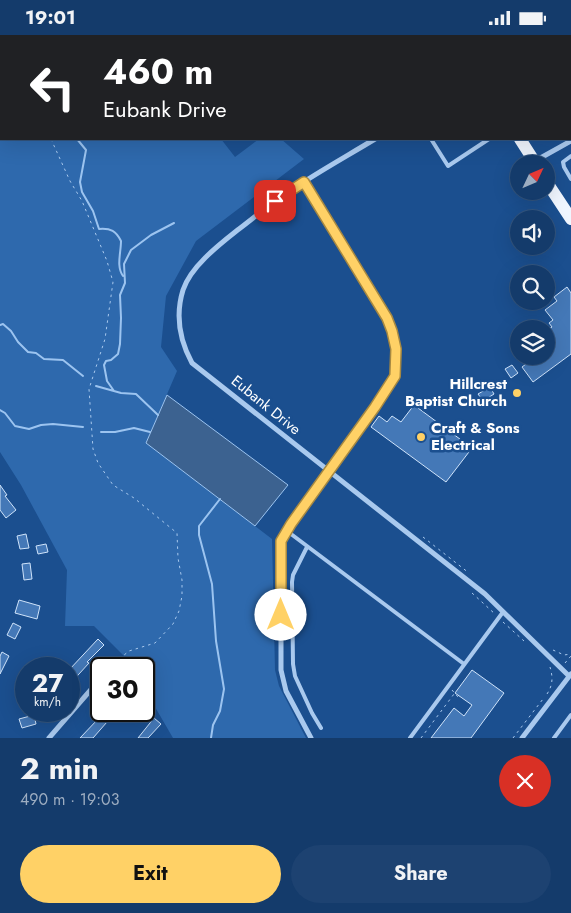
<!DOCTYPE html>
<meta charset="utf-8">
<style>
:root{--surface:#143b6b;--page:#1d4271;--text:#f1f3f6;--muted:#9dadc1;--line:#33557e;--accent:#ffd166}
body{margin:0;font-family:Jost,sans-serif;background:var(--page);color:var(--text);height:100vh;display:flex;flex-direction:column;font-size:19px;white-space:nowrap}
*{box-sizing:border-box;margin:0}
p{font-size:16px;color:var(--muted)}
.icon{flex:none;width:28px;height:28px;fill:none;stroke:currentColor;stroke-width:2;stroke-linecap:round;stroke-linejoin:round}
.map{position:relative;height:703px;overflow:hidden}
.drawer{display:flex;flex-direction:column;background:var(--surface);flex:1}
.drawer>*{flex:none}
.banner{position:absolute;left:0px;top:0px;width:571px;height:105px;box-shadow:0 5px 20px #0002,0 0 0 1px var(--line);background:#202124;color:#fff;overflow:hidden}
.needle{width:32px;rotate:46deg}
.fabs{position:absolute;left:510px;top:120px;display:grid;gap:10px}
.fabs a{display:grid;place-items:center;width:45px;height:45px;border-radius:50%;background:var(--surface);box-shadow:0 5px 20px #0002,0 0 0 1px var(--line);font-size:25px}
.speed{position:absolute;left:15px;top:622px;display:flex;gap:10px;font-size:25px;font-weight:700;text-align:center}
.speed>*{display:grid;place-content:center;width:65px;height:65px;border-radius:50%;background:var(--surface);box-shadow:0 5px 20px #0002,0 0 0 1px var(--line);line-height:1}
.speed small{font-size:12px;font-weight:400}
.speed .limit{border:2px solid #111;border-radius:8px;background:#fff;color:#111}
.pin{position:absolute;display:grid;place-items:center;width:42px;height:42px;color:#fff;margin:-21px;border-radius:10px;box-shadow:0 2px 8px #0006}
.me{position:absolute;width:55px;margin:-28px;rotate:0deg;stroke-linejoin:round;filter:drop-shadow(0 0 4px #0008)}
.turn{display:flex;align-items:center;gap:18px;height:105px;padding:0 20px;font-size:22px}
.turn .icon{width:65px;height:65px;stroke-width:2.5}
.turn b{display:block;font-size:35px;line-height:42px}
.round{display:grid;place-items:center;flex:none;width:52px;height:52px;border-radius:26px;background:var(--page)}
.head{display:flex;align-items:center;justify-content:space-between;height:85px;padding:0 20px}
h1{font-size:30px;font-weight:700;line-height:38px}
.cta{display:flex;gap:10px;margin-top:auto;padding:10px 20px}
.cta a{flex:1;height:58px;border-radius:30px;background:var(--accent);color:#111;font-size:20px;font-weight:700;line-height:58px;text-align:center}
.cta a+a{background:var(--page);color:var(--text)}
.status{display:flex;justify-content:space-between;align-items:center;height:35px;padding:0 25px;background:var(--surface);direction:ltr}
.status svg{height:14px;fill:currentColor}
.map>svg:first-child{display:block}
.green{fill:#2e69ad}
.water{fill:#3c6290;stroke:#9cc4f0}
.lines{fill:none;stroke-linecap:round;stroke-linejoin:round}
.stream{stroke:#9cc4f0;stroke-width:2}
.building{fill:#4478b7;stroke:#cfe3fa}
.path{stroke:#a9c9ee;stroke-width:1;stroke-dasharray:2.5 4;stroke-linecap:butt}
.service{stroke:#a9c9ee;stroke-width:4}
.minor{stroke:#a9c9ee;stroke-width:5}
.primary{stroke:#f0f6ff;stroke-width:12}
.route-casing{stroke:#a68842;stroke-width:12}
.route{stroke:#ffd166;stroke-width:9}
.poi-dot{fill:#ffd166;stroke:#1b4f8f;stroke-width:2}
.labels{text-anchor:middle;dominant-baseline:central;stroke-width:5;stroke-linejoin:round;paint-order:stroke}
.poi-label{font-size:15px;font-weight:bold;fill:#fff;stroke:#1b4f8f;text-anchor:end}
.street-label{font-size:15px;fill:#fff;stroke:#1b4f8f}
</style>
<div class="status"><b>19:01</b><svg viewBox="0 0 49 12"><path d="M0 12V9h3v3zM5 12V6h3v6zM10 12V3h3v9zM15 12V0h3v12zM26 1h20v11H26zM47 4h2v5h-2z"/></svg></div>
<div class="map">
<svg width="571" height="703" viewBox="0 0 571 703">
<rect width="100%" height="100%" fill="#1b4f8f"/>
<!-- green -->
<path class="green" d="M0,0H252L1,1V104H221L235,122L259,104H281L304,124L196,206L166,261L161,312L177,336L146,408L272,504L275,635L279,651L306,703H173L144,653V634H132L128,625L94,591H65L67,535L21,450L0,417Z"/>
<!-- water -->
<path class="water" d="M167,360L288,450L255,491L146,408Z"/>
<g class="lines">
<!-- stream -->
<path class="stream" d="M50,0V1
M77,104L86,115L80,147L82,157L93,176L99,194C111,193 116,196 121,206C121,218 116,231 123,241
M0,290L3,289L11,296L18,307L28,317L36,318L44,324L63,325L83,341
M96,351L121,358L136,359L158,380
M114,356L107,346L104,330L106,326L111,325L118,319L120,309L121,283L120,260L125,248L124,229L131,215L151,200L174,188
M0,375L5,378L15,391L29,394L41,390L53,389L83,392
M101,397H115L134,393L150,397
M211,703L213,690L220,676L224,654L216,606L212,549L199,500V491L220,464"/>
</g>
<!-- building -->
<path class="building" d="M567,252L571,258V319L533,347L522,332L537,321H546V296L552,292L549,288L553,285L545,275L557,266L554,262Z
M512,330L518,338L511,343L505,334Z
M490,352L494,359L483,366L478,359Z
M500,361L504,367L498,371L494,364Z
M414,370L472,413L446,447L371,392L379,381L387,387L392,381L401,387Z
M0,450L7,460L5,461L16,475L6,483L0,475Z
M26,499L29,513L20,514L17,501Z
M46,509L48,517L38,519L36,511Z
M30,528L32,544L24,545L22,529Z
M19,565L40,571L37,584L15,578Z
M13,588L21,592L15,604L7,600Z
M98,604L104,610L87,627L89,628L69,650V635Z
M2,617L9,621L0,639V621Z
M472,635L504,658L471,703H431L454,673L464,681L472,670L455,658Z
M102,676H111L114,679L93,703H80L98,684L96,683Z
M34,680L36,689L22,693L19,684Z
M154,683L161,689L148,703H138Z"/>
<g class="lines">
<!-- path -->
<path class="path" d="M27,0L28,1
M51,104L70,146L82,166L107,226L113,247L105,304L89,354L93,414L98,428L113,450L134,463L177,498L178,523L182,545V561L179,576L173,589L155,608L129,616L118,625
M423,502L469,538
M472,558L495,579
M503,587L524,606
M553,615L564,620L571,619
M565,628L571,621
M452,655L458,662
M547,659C553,650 553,642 550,632
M421,703L454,659
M513,703L543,664"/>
<!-- service -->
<path class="service" d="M406,1L407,0
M431,104L448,131L489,104
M571,121L563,127L564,132L571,144
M287,496L464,629
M307,512L293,540L292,547L293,629L295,641L312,678L321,693
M410,703L503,577
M554,703L571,680"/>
<!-- minor -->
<path class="minor" d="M533,1L535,0
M375,104C342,124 307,143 275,166C263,175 251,185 239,194C220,209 191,231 183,255C175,281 179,304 192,328L485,559L569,641
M535,126L571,106
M304,147L387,283L396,314L395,341L375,372L291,489L281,506V635L286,656L311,703
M110,634L113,630
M49,703L101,643
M522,703L571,639"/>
<!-- primary -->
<path class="primary" d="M453,0V1
M520,104L536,129
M546,146L571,184"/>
</g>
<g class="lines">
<defs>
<path id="route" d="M275,166L304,147L387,283L392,296L396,314L395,341L375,372L291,489L281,506V580"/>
</defs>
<!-- route casing -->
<use href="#route" class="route-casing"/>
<!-- route -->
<use href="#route" class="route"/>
</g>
<!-- markers -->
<g class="poi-dot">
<circle cx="517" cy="358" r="5"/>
<circle cx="421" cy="402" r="5"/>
</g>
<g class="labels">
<!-- poi labels -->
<g class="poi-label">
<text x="507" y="349">Hillcrest<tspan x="507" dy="17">Baptist Church</tspan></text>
<text x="431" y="393" text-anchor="start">Craft &amp; Sons<tspan x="431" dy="17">Electrical</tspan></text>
</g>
<!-- street labels -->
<g class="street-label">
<text transform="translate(266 370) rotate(39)">Eubank Drive</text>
</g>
</g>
</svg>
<div class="fabs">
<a><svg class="needle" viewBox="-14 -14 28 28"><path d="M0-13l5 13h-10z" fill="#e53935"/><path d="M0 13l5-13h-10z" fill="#9dadc1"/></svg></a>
<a><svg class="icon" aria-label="sound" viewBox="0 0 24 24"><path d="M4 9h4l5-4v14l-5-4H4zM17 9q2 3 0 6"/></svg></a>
<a><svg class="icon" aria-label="search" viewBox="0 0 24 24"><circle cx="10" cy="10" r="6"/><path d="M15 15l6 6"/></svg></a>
<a><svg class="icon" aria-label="layers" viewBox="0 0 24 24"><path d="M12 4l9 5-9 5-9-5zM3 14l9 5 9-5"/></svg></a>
</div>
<div class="speed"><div>27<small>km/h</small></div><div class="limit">30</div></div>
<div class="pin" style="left:275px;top:166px;background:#d93025"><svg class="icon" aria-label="arrive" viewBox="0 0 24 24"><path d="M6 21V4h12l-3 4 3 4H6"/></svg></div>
<svg class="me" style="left:281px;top:580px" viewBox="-20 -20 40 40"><circle r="19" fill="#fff"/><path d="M0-13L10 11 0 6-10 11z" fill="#ffd166"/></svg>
<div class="banner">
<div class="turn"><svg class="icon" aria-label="left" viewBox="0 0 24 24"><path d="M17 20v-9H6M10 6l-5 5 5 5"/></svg><div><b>460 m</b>Eubank Drive</div></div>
</div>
</div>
<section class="drawer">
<div class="head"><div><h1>2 min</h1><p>490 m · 19:03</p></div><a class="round" style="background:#d93025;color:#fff"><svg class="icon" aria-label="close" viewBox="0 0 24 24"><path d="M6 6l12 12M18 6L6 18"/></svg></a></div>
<div class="cta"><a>Exit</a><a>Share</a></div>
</section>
